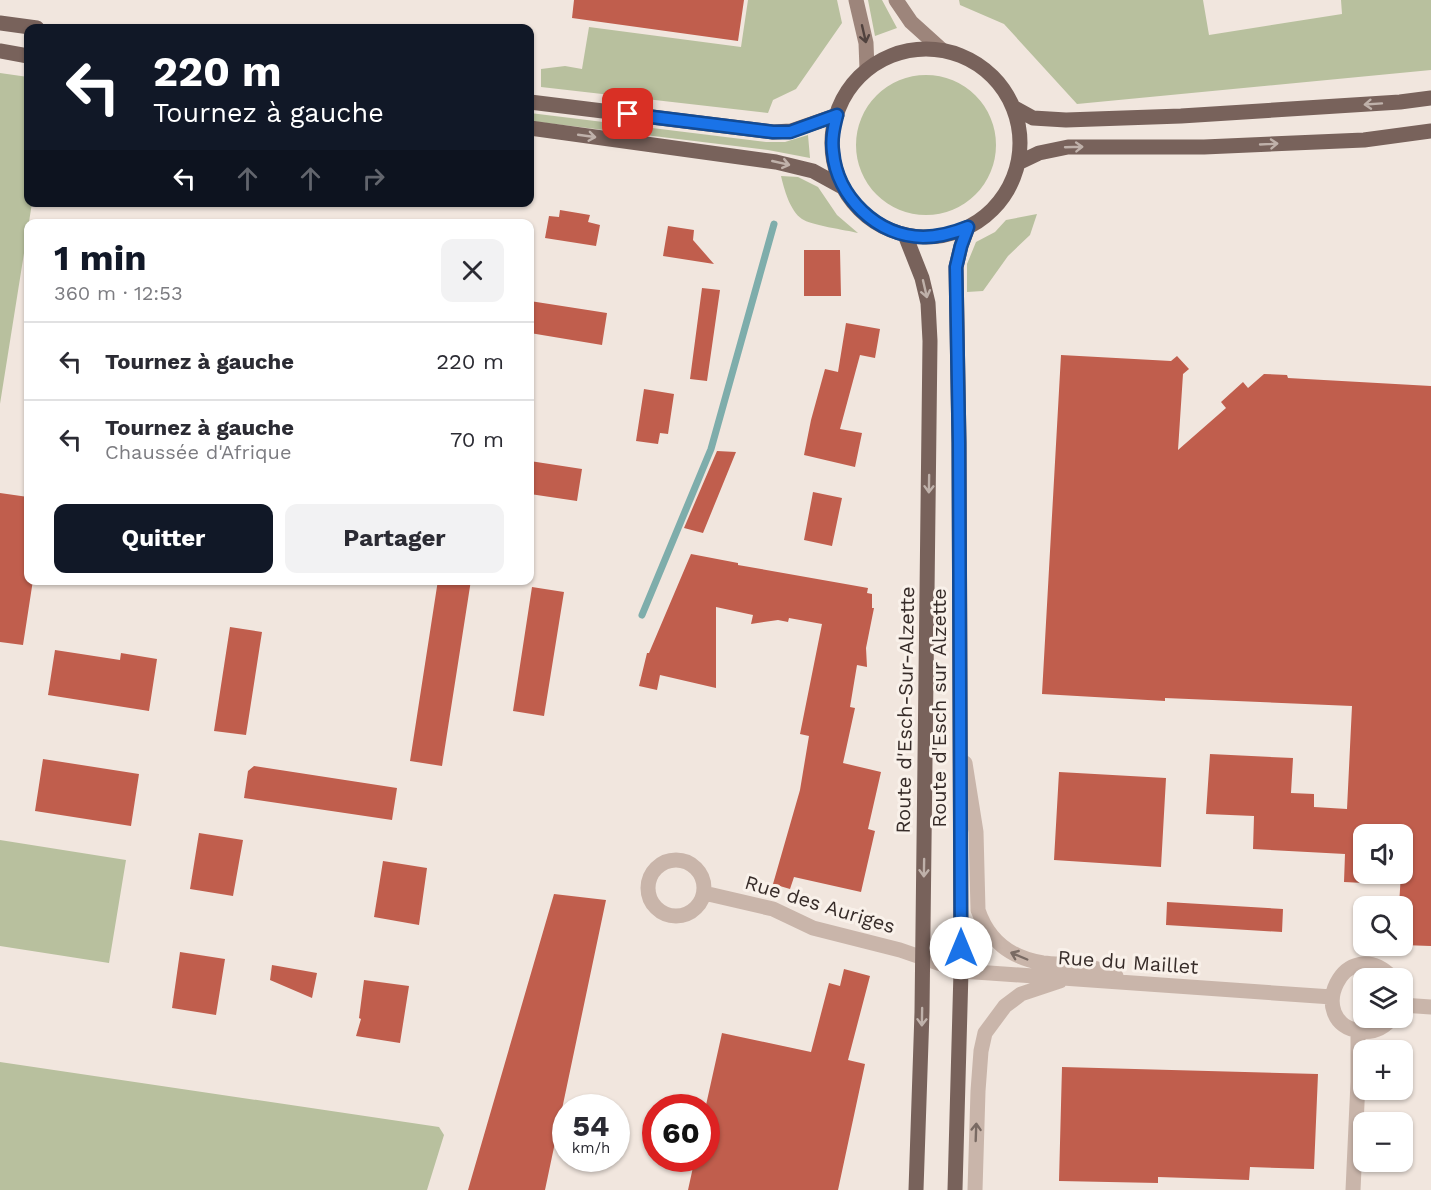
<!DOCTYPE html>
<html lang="fr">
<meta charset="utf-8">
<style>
:root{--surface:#fff;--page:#f2f2f3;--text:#2b2b33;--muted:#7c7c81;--line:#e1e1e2;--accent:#111827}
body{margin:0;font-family:"Work Sans",sans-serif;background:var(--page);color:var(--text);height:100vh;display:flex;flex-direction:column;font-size:22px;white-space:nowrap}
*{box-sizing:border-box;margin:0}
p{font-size:20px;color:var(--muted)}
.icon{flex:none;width:33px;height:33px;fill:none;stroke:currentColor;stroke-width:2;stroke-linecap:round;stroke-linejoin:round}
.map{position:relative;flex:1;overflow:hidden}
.details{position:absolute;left:24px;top:219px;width:510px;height:366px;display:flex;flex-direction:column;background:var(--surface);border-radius:12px;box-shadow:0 2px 4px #0004}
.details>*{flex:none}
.top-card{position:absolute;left:24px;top:24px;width:510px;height:183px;border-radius:12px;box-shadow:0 2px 4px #0004;background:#111827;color:#fff;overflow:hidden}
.fabs{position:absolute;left:1353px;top:824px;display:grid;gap:12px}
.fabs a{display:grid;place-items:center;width:60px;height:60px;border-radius:12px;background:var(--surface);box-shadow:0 2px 4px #0004;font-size:30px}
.speed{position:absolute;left:552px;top:1094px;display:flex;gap:12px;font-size:30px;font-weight:700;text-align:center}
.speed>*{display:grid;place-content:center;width:78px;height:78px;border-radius:50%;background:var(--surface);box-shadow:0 2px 4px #0004;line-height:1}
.speed small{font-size:15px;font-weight:400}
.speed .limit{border:9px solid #d22;background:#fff;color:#111}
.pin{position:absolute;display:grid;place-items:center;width:51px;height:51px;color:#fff;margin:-26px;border-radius:12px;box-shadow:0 3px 9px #0006}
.me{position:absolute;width:66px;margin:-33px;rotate:0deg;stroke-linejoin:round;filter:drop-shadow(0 0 4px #0008)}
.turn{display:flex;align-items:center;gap:21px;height:126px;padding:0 30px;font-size:27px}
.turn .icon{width:78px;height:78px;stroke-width:2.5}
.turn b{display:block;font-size:42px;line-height:51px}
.lanes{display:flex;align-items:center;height:57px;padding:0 30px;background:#0003;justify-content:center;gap:30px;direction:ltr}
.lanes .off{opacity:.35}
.round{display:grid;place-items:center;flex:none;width:63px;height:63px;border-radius:12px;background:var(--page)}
.head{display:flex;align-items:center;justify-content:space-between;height:102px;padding:0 30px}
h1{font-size:36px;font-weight:700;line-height:45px;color:var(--accent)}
.primary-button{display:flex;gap:12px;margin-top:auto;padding:12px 30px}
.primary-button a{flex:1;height:69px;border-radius:12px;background:var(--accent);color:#fff;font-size:24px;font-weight:700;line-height:69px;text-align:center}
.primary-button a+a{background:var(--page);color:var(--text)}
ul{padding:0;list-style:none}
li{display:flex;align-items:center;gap:18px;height:78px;padding:0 30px;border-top:2px solid var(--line)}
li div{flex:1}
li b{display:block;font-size:22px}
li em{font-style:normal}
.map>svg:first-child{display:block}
.green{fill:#b8c09e}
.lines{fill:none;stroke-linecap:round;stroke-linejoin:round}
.stream{stroke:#7eadab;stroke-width:7}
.building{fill:#c05e4d}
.minor{stroke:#c9b5aa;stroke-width:15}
.secondary{stroke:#9d857b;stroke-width:15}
.primary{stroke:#78625b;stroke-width:15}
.oneway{stroke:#50423e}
.oneway2{stroke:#bfb1aa}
.oneway3{stroke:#796a63}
.route-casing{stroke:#114b97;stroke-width:15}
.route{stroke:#1a73e8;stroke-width:10}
.labels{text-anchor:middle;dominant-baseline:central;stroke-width:6;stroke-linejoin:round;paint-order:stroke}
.street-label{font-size:20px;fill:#372c29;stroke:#f9f1ea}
</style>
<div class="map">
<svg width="1431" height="1190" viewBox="0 0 1431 1190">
<rect width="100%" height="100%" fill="#f1e6de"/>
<!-- green -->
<path class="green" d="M748,0H837L842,23L796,89L773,100L768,113L541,87V69L565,66L582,69L589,27L741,47Z
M868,0H882L897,28L875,36Z
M959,0H1203L1209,35L1342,14L1341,0H1431V70L1077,104L1004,24L960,5Z
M0,73L28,77V202L32,203L0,404Z
M856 145a70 70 0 1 1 140 0a70 70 0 1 1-140 0Z
M530,113L766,142H785L808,135L810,158L768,150L530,121Z
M781,176L798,177L818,187L837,215L858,233C846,230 810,225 802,219C790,211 784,189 781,176Z
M1037,214L1030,235L1008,256L983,291L967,292V264L976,242L995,232L1006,220Z
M0,840L126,860L109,963L0,946Z
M0,1062L439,1127L444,1135L427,1190H0Z"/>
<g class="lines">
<!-- stream -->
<path class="stream" d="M642,615L711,449L774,224"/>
</g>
<!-- building -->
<path class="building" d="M574,0H744L738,41L572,18Z
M560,210L590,215L588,222L600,225L596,246L545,238L549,216L559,217Z
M668,226L694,230L693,240L714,264L663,256Z
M804,250H840L841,296H804Z
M702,288L720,290L707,381L690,379Z
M530,301L607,313L602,345L530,333Z
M846,323L880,329L875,358L860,355L840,429L862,433L855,467L804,455L811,420L825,369L838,372Z
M1061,355L1171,361L1177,356L1189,369L1183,374L1178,450L1226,408L1221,402L1243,382L1248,388L1264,374L1287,375L1288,378L1431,386V946L1402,945V906H1399L1401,873H1402V834H1364V883L1344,882L1345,854L1253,849L1254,816L1206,814L1210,754L1293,758L1291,793L1314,794V807L1347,809L1352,706L1165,698V701L1042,694Z
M644,389L674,394L668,434L660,433L658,444L636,441Z
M717,451L736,452L703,533L684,528Z
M530,461L582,469L577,501L530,494Z
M813,492L842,498L832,546L804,540Z
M0,493L28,497V580H33L23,645L0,642Z
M691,554L738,563V565L868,588L867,593L872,594V608H874L866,648L867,667L857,665L850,707L855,708L843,763L881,772L868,829L875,831L861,892L794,877L790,889L773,884L800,790L809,736L800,734L822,624L789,618L788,622L778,620L751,624L753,615L716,607V688L660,675L657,690L639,686L647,653H649Z
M438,580H471L442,766L410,761Z
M532,587L564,592L544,716L513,711Z
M230,627L262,632L246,735L214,731Z
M55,650L120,660L121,653L157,659L149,711L48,695Z
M43,759L139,774L131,826L35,811Z
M254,766L397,788L392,820L244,798L248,771Z
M1059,772L1166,778L1161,867L1054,860Z
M199,833L243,840L233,896L190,889Z
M383,861L427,868L419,925L374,917Z
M554,894L606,900L545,1190H468Z
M1167,902L1283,909L1282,932L1166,925Z
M180,952L225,959L216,1015L172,1008Z
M272,965L317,973L312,998L270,980Z
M844,969L870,976L848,1060L865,1064L838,1190H688L695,1158H706V1105L722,1033L811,1052L829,983L840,986Z
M364,980L409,986L400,1043L356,1036L361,1019L359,1018Z
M1062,1067L1318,1074L1314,1169L1250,1167L1249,1180L1158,1177V1183L1059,1181Z"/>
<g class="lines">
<!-- minor -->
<path class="minor" d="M965,763L976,832L978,910C988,940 1011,958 1043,963C1058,965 1075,963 1090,967C1099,969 1108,973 1116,976
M648 888a28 28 0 1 1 56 0a28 28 0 1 1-56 0Z
M704,893L773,909L813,928L900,950L961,971L1332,997
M1393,978C1344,929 1303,1023 1360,1031C1374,1033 1385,1027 1393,1017
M1402,1005L1431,1007
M975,1190L978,1091L981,1051L985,1033L1005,1006L1021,994L1060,981
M1353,1190L1358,1082V1031"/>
<!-- secondary -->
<path class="secondary" d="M856,0L866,43L867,69
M896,0L911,22L942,50"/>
<!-- primary -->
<path class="primary" d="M0,23L37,28
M832 143a94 94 0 1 1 188 0a94 94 0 1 1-188 0Z
M0,51L28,56
M530,102L773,132L791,131L837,115
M1013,107L1033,118L1066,120L1181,116L1400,102L1431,98
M530,128L776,162L813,171L844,188
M1018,163L1039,153L1068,147H1204L1364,140L1431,131
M905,235L922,278L928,303L930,341L922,1012L916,1190
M955,1190L961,971L959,443L956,267L961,246L968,227"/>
</g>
<!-- one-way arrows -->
<defs><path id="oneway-shaft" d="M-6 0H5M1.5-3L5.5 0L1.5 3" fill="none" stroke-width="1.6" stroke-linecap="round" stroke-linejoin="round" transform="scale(1.5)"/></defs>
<use class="oneway" href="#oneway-shaft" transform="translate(864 34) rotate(77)"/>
<g class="oneway2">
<use href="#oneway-shaft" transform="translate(1373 104) rotate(176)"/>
<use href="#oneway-shaft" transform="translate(587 136) rotate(8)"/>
<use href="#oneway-shaft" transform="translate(1269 144) rotate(-3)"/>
<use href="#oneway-shaft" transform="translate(1074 147) rotate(-2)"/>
<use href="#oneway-shaft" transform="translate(781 163) rotate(13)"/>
<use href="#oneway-shaft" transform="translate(925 289) rotate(77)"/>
<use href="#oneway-shaft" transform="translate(929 484) rotate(91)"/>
<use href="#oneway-shaft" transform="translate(924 868) rotate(91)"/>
<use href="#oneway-shaft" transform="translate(922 1017) rotate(91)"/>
</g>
<g class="oneway3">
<use href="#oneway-shaft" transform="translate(1019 956) rotate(-157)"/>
<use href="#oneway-shaft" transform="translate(976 1132) rotate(-88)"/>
</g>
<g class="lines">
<defs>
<path id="route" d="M628,114L773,132H790L837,115C834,127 831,139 833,152C837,197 877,236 923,237C939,237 953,233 968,227L961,246L956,267L959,443L961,948"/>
</defs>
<!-- route casing -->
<use href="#route" class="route-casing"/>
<!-- route -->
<use href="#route" class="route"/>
</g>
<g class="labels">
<!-- street labels -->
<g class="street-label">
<text transform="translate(939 708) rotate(-90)">Route d'Esch sur Alzette</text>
<text transform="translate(905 710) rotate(-89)">Route d'Esch-Sur-Alzette</text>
<text transform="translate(820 904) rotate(17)">Rue des Auriges</text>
<text transform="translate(1128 962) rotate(4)">Rue du Maillet</text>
</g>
</g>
</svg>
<div class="fabs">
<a><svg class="icon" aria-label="sound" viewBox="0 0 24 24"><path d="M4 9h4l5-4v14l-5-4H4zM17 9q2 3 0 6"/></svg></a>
<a><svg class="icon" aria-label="search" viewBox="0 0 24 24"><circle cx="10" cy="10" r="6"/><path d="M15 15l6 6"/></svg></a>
<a><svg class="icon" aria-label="layers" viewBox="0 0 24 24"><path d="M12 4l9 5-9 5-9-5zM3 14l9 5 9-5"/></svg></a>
<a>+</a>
<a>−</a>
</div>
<div class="speed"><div>54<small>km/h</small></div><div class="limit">60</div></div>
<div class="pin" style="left:628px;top:114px;background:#d93025"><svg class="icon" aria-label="arrive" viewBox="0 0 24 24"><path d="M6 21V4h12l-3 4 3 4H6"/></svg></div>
<svg class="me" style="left:961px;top:948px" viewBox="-20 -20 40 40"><circle r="19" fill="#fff"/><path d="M0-13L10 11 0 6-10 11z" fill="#1a73e8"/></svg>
<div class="top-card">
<div class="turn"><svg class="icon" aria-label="left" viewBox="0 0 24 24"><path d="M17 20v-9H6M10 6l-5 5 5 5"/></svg><div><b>220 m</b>Tournez à gauche</div></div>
<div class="lanes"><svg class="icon" aria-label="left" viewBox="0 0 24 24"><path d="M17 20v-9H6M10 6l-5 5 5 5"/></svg><svg class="icon off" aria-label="ahead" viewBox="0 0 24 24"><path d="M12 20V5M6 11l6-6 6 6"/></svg><svg class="icon off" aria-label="ahead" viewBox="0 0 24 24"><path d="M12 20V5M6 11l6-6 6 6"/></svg><svg class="icon off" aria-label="right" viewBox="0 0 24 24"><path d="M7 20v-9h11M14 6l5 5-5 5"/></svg></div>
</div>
<section class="details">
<div class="head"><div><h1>1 min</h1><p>360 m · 12:53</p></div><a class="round"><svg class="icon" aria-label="close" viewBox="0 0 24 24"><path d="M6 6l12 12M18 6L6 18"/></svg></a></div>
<ul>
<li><svg class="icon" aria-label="left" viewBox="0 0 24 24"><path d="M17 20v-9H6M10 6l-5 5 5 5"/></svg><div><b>Tournez à gauche</b></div><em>220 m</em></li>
<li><svg class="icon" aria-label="left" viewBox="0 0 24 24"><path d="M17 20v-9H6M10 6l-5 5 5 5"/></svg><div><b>Tournez à gauche</b><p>Chaussée d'Afrique</p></div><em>70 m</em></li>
</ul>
<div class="primary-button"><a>Quitter</a><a>Partager</a></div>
</section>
</div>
